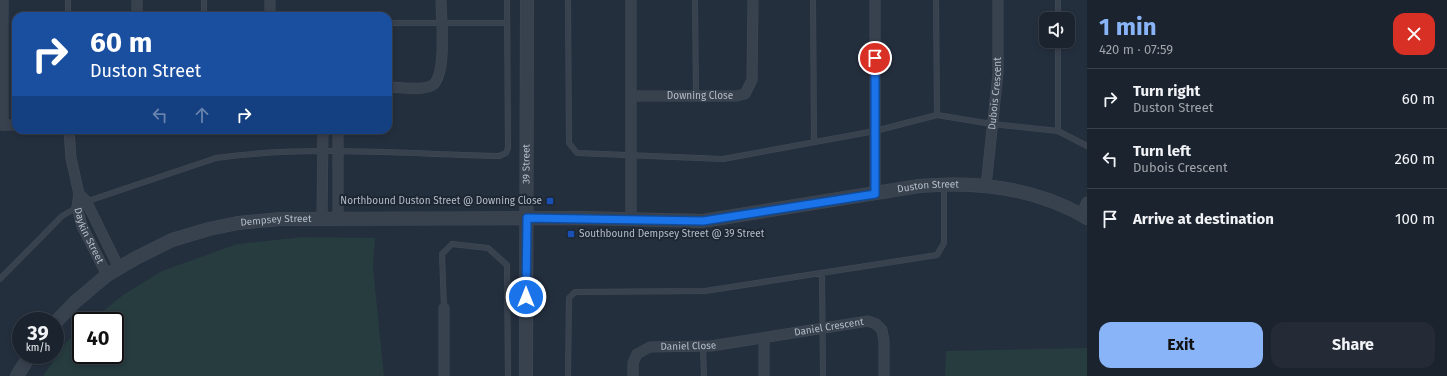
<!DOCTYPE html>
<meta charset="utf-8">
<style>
:root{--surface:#1b232e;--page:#242b36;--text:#f1f3f6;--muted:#a0a4aa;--line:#39404a;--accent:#8ab4f8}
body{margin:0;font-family:"Fira Sans",sans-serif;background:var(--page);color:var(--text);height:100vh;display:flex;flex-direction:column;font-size:15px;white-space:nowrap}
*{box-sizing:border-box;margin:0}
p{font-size:13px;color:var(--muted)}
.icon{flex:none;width:22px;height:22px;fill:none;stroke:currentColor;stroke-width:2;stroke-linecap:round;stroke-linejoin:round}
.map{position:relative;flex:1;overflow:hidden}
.sheet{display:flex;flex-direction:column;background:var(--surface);width:360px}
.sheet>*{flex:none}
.banner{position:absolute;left:12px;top:12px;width:380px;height:122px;border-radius:12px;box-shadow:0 2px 6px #0003,0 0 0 1px var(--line);background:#1a4fa0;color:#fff;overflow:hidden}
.tools{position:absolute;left:1039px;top:12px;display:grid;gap:8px}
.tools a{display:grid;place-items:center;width:36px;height:36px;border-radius:8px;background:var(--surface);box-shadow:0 2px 6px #0003,0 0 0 1px var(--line);font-size:20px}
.speed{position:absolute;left:12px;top:312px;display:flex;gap:8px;font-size:20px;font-weight:700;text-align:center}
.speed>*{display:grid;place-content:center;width:52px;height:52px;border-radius:50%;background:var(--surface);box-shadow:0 2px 6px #0003,0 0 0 1px var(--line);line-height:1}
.speed small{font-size:10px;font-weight:400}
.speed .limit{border:2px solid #111;border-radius:6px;background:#fff;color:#111}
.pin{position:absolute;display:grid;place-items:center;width:34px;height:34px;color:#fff;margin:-17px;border:2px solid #fff;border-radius:50%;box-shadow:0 1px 4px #0007}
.me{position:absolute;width:44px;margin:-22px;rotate:0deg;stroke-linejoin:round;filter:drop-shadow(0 0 3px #0008)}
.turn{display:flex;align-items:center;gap:14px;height:84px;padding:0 12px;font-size:18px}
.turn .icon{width:52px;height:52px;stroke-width:2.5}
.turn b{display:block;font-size:28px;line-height:34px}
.lanes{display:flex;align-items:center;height:38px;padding:0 12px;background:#0003;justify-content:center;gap:20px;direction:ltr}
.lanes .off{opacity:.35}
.round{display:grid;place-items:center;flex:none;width:42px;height:42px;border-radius:12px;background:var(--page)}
.head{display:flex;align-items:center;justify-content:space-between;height:68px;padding:0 12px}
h1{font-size:24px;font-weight:700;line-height:30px;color:var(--accent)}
.cta{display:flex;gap:8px;margin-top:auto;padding:8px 12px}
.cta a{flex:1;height:46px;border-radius:12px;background:var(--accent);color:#111;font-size:16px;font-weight:700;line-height:46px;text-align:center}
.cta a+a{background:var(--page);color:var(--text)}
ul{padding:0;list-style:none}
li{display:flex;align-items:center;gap:12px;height:60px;padding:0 12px;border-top:1px solid var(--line)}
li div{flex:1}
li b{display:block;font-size:15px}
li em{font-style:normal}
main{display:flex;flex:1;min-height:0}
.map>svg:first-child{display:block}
.green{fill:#263c3f}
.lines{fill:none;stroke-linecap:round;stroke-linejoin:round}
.service-casing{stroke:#414a57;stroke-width:6}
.minor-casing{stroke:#414a57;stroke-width:11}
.tertiary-casing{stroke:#414a57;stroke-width:14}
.service{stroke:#38414e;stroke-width:5}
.minor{stroke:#38414e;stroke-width:10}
.tertiary{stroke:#38414e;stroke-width:13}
.route-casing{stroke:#114b97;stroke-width:10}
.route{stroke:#1a73e8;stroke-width:7}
.transit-dot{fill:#1a4fb4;stroke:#1d2633;stroke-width:1.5}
.labels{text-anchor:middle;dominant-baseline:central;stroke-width:4;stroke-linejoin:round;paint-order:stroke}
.street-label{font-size:10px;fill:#b4bcc9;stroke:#1d2633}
.poi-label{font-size:10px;fill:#b4bcc9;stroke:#1d2633;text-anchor:end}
</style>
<main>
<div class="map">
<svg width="1087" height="376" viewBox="0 0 1087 376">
<rect width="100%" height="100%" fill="#242f3e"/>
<!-- green -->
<path class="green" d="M304,237L375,238L373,268L384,376H43L67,341L81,330V355H115V321H91L123,295L162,271L237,244Z
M1087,348V376H945L946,351Z"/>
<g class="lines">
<defs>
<path id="service" d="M68,0V16
M568,0L569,143L577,153L723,159L875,131L937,115L992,124L1058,131
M695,0L696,96
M813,0L814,141
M936,0L937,115
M204,16V0
M1058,19V0
M388,23H507
M1058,41V131L1087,146
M85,202L216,158C309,145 405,154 499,156L506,153L508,148L507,0
M822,274L823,376
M0,279L62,216L78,207
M444,308L442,254L452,244L488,248L507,265L508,376
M703,347L704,376
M568,376L569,298L575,292L705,291L937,255L944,243V185"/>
<g id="minor">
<path d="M3,0V125"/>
<path d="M137,0V16"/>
<path d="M270,0V16"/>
<path d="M631,0V220"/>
<path d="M875,0V194"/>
<path d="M388,87C401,87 419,91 431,86C448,78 441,17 441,0"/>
<path id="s1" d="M631,96H737L745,94L752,80L753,0"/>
<path d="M0,125H16"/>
<path id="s2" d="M69,130L71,158L79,194L77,207L82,226L107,275"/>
<path id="s3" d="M986,186L998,73V0"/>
<path d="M79,194L86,201L119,268"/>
<path d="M1081,214L1087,202"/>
<path d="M322,219L323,130"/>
<path d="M338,219V130"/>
<path d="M764,339V376"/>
<path d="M444,376V308"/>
<path id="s4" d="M633,376V363L637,354L650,347L711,346L868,321L876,324L882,330L884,341V376"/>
</g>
<g id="tertiary">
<path id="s5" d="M55,323L75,302L107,275L136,258L172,240L209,229L238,223L280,219L580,218L703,221L919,186C976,181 1037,188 1087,218"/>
<path d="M17,376L30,355"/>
<path id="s6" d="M526,376L527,0"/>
</g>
</defs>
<!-- service casing -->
<use href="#service" class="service-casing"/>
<!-- minor casing -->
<use href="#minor" class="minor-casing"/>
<!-- tertiary casing -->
<use href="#tertiary" class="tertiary-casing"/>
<!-- service -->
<use href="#service" class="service"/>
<!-- minor -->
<use href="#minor" class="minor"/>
<!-- tertiary -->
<use href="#tertiary" class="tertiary"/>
</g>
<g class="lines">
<defs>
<path id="route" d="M526,297L527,218L703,221L875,194V58"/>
</defs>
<!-- route casing -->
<use href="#route" class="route-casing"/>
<!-- route -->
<use href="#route" class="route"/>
</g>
<!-- markers -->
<g class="transit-dot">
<rect x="546" y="197" width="8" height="8" rx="2"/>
<rect x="567" y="230" width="8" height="8" rx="2"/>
</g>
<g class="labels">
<!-- street labels -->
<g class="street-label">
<text stroke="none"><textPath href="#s3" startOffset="93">Dubois Crescent</textPath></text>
<text stroke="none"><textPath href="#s1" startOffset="69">Downing Close</textPath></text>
<text stroke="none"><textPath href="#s6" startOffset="212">39 Street</textPath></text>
<text stroke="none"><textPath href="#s5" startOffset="906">Duston Street</textPath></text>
<text stroke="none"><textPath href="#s5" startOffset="251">Dempsey Street</textPath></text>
<text stroke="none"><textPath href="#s2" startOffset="109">Daykin Street</textPath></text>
<text stroke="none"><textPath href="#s4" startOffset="218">Daniel Crescent</textPath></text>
<text stroke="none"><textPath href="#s4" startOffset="76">Daniel Close</textPath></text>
</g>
<!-- poi labels -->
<g class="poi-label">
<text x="542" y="201">Northbound Duston Street @ Downing Close</text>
<text x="579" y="234" text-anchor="start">Southbound Dempsey Street @ 39 Street</text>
</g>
</g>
</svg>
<div class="tools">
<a><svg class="icon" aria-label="sound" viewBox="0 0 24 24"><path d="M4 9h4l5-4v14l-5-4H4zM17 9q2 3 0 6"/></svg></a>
</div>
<div class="speed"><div>39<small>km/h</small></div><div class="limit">40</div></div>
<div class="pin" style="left:875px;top:58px;background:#d93025"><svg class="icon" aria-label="arrive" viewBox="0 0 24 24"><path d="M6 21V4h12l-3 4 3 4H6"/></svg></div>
<svg class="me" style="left:526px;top:297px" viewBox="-20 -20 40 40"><circle r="17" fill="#1a73e8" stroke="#fff" stroke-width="3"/><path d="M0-11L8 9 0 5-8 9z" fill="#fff"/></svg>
<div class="banner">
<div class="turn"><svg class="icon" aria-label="right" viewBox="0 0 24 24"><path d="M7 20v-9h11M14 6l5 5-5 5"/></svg><div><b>60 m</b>Duston Street</div></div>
<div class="lanes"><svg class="icon off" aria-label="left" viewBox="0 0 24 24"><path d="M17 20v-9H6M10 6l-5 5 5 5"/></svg><svg class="icon off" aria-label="ahead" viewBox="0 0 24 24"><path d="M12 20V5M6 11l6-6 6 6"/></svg><svg class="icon" aria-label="right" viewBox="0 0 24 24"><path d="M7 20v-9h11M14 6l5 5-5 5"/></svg></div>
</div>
</div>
<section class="sheet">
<div class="head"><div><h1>1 min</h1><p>420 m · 07:59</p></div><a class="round" style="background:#d93025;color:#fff"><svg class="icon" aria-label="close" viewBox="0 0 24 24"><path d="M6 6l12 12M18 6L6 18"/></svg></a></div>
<ul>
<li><svg class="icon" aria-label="right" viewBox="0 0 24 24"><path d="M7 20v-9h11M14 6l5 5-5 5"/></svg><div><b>Turn right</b><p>Duston Street</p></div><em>60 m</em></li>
<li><svg class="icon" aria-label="left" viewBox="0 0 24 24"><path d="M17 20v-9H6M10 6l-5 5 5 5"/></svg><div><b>Turn left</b><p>Dubois Crescent</p></div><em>260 m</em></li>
<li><svg class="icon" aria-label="arrive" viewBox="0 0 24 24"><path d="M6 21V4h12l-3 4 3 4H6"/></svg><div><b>Arrive at destination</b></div><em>100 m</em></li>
</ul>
<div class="cta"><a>Exit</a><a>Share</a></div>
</section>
</main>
